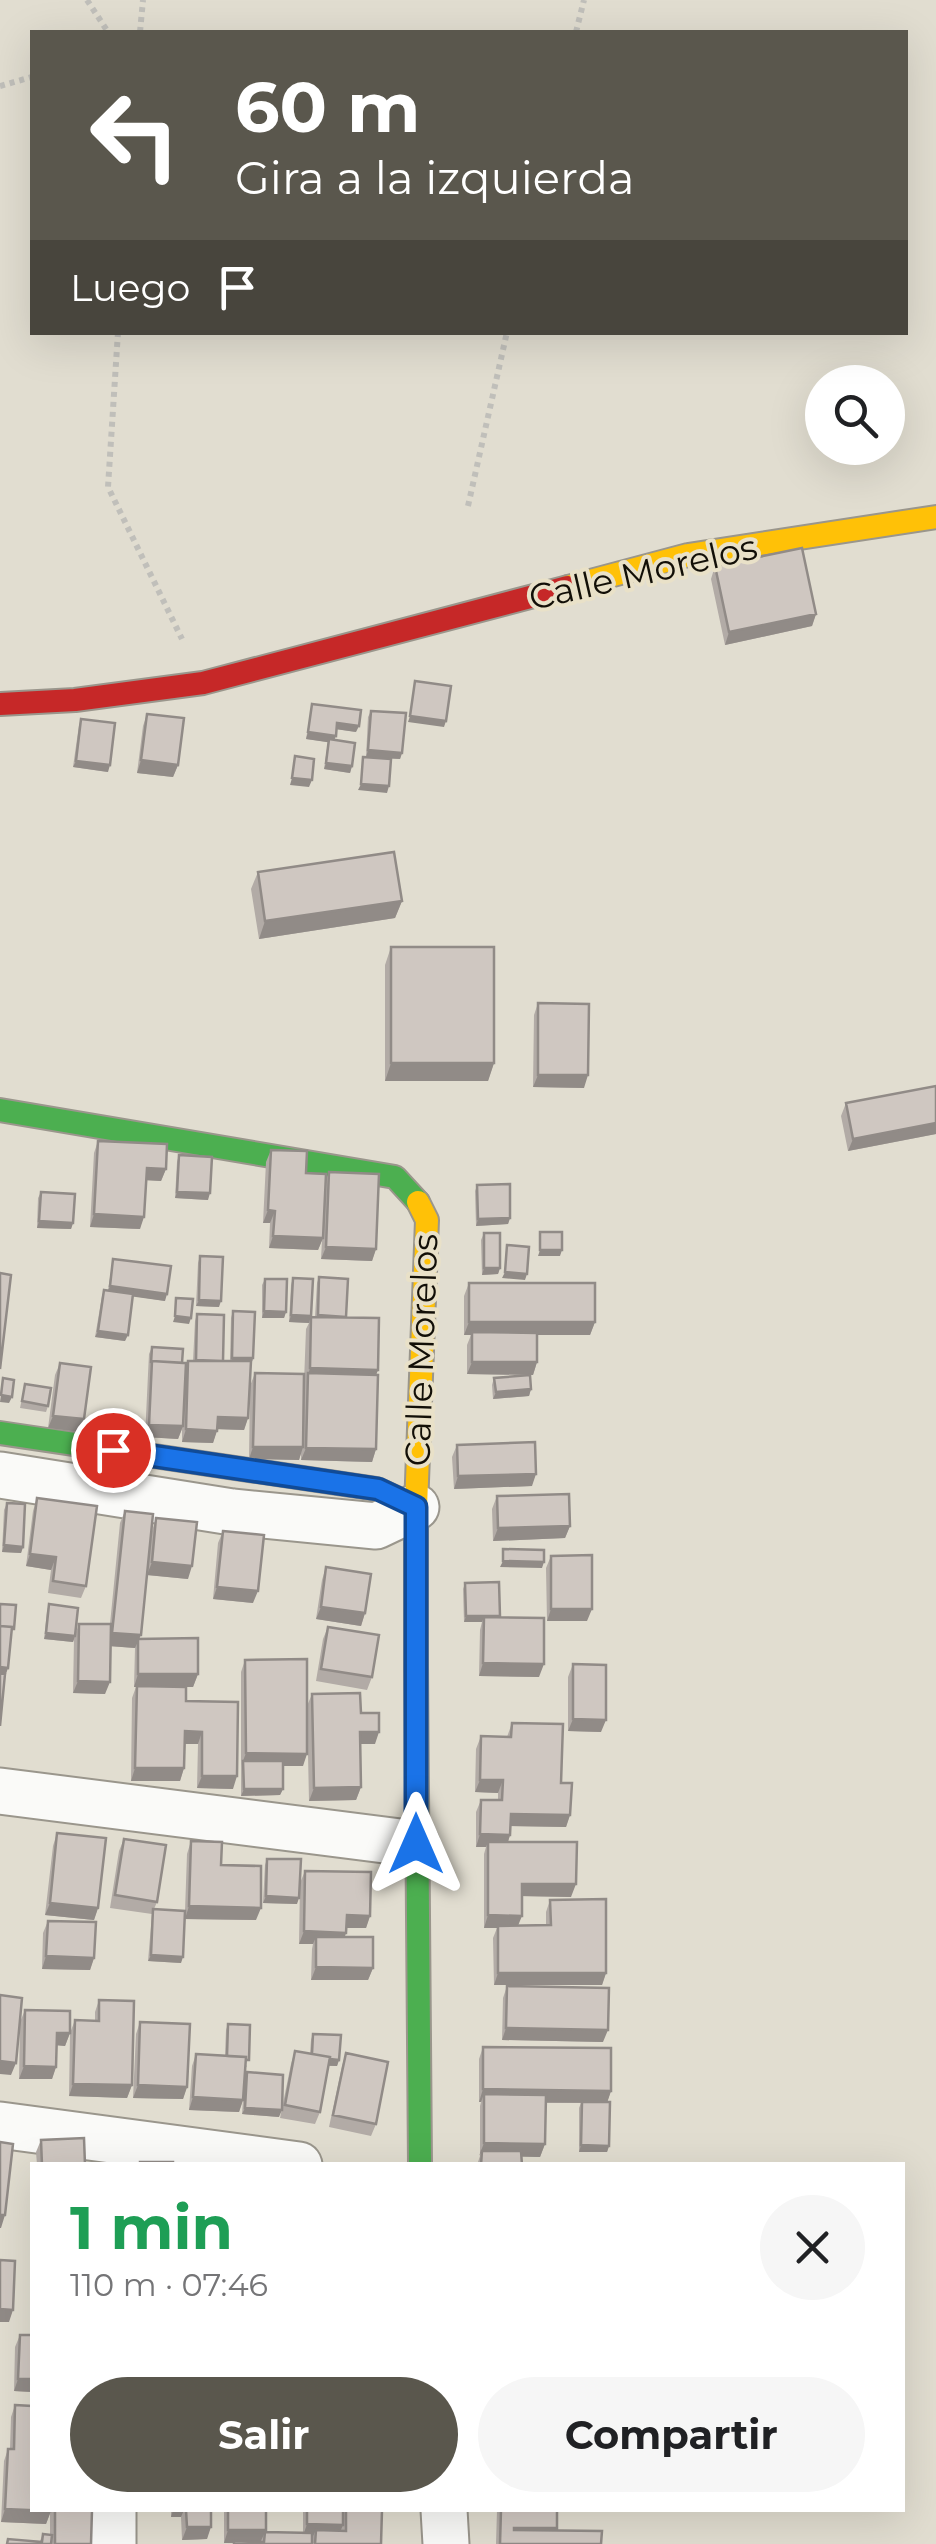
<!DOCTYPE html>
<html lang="es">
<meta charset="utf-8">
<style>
:root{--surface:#fff;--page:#f6f6f6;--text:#202124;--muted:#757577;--accent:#5a574d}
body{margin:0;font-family:Montserrat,sans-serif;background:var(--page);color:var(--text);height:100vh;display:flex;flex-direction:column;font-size:38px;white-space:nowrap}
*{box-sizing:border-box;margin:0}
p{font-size:32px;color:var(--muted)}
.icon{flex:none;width:55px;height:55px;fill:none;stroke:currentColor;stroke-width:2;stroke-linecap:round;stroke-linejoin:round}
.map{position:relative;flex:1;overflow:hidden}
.sheet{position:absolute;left:30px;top:2162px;width:875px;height:350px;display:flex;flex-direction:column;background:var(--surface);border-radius:0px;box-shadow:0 10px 40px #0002}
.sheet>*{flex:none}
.top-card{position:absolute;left:30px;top:30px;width:878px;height:305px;border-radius:0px;box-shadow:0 10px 40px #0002;background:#5a574d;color:#fff;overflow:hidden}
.controls{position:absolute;left:805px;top:365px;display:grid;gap:20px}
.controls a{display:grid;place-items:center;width:100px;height:100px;border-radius:50%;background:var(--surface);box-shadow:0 10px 40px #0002;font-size:50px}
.pin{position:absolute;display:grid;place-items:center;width:85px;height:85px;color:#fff;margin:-42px;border:5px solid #fff;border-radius:50%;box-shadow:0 2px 10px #0007}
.me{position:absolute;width:110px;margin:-55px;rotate:0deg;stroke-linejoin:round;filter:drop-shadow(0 0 8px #0008)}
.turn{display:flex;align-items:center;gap:35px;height:210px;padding:0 40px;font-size:45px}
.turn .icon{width:130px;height:130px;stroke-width:2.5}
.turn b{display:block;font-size:70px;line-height:85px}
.then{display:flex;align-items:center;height:95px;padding:0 40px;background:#0003;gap:20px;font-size:38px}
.round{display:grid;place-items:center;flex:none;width:105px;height:105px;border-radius:52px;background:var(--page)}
.head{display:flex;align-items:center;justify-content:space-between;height:170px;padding:0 40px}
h1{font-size:60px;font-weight:700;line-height:75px;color:#1e9e55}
.button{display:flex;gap:20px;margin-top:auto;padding:20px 40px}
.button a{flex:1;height:115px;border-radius:60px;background:var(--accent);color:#fff;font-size:40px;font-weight:700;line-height:115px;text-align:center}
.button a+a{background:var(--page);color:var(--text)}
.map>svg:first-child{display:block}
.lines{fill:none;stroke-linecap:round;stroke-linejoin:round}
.street-casing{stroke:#9a968c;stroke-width:49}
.fast-casing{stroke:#9a968c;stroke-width:26}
.slow-casing{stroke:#9a968c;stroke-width:26}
.jam-casing{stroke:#9a968c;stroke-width:26}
.path{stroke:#c0bfba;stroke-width:6;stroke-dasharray:5 5;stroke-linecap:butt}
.street{stroke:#fafaf8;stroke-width:45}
.fast{stroke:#4caf50;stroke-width:22}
.slow{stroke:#ffc107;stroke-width:22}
.jam{stroke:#c62828;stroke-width:22}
.wall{fill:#b2aba6}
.shaded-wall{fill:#918b87}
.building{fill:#cfc7c1;stroke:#918b87;stroke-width:2.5}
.route-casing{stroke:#114b97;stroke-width:25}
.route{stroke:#1a73e8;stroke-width:18}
.labels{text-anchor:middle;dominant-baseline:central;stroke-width:8;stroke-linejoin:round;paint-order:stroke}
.street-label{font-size:35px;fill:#120f07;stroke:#e9e1c8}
</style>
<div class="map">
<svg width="936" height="2544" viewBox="0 0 936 2544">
<rect width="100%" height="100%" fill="#e1ddd0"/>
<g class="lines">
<defs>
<path id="street" d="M0,1475L232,1512L376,1526L416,1507
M0,1791L416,1844
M0,2125L299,2165
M444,2510L446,2544
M113,2544V2510"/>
<path id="fast" d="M0,1110L395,1177L418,1202
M0,1433L377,1489L416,1507
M416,1667L420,2165"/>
<path id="slow" d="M568,587L688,555L936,517
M416,1667V1507L427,1220L418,1202"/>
<path id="jam" d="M0,704L75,700L203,683L568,587"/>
</defs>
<!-- street casing -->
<use href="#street" class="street-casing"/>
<!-- fast casing -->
<use href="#fast" class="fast-casing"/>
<!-- slow casing -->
<use href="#slow" class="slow-casing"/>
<!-- jam casing -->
<use href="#jam" class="jam-casing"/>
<!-- path -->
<path class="path" d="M87,0L108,32
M140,32L143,0
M576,32L584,0
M0,86L32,77
M118,332L108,487L182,639
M468,506L507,332"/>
<!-- street -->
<use href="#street" class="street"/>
<!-- fast -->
<use href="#fast" class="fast"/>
<!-- slow -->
<use href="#slow" class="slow"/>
<!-- jam -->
<use href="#jam" class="jam"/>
</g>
<!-- wall -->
<path class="wall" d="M715,566L816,614L812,626L725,645L711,579Z
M312,704L356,732L336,729L334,740L352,766L350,773L324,769L328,742L306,739Z
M371,711L402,753L400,759L366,757L368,717Z
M147,714L178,765L173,777L137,773L143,726Z
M81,719L108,772L73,767L79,725Z
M258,872L402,901L395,918L259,939L251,889Z
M391,947L494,1063L488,1081H385V965Z
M538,1003L584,1088L533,1087L534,1015Z
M936,1086V1134L848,1151L841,1116L846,1103Z
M98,1141L166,1169L161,1181L146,1180L140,1229L90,1227L94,1153Z
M271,1150L306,1173L325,1182L329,1172L376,1249L372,1261L321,1259L322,1240L318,1250L269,1248L270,1223H263L266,1162Z
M179,1155L208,1200L175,1198L177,1162Z
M477,1185L510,1218L508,1224L476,1226L475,1191Z
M41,1192L73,1223L71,1229L37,1228L38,1198Z
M484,1233L500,1268L498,1274L482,1275L481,1240Z
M200,1256L219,1307L196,1306L198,1263Z
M113,1259L165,1301L133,1296L125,1341L95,1337L102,1296L104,1290H108Z
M319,1277L378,1370L376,1375V1449L372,1462L301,1460V1453L299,1460L249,1459L250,1386L255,1373L304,1382L306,1329L309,1323L289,1322L291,1285L293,1278L311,1317H315L317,1283Z
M265,1279L286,1312L284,1318H262V1285Z
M469,1283L595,1322L590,1335H537V1362L533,1375L467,1374V1345L471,1335H464V1296Z
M233,1311L253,1358L251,1365L248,1418L244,1430L217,1429L213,1443L182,1442V1429L178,1439L145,1437L148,1374L149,1354L152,1347L182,1363L186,1369L188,1361H193L195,1321L197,1314L223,1361H230L231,1318Z
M60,1363L80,1432L48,1428L55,1375Z
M494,1378L531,1389L529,1396L493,1399L492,1385Z
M25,1384L48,1406L46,1412L20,1408Z
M457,1445L532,1486L454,1489L452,1457Z
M497,1496L570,1526L565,1538L493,1541L492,1509Z
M37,1498L86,1586L81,1598L48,1593L51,1570L26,1566L33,1511Z
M7,1503L23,1547L21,1553L2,1552L4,1510Z
M125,1511L139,1639L198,1674L193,1687H183L186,1701L233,1789L197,1788L198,1744H185L184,1768L180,1781H131L132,1698L136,1687H134L135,1648L110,1646L105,1694L73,1693L74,1639L73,1642L44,1639L47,1611L49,1604L76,1632L79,1624H110L120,1523Z
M156,1518L188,1579L147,1575L152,1531Z
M223,1531L253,1603L213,1599L218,1543Z
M551,1556L587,1621H547L546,1568Z
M326,1567L365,1613L361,1626L316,1619L322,1580Z
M465,1583L499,1617L539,1677L479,1676L480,1630L482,1622H464L463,1589Z
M328,1627L372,1677L367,1690L316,1681L323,1639Z
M245,1660L307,1706L312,1694L361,1713L375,1744H360L361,1787L356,1800L309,1801L307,1707L303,1766H283V1789L280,1795L241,1796V1672Z
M573,1664L601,1732L568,1731V1677Z
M512,1723L561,1783L570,1815L566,1827L511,1826L510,1835L508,1842L571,1897L522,1896L518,1926L546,1925V1912L550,1900L606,1973L602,1985H494L493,1938L497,1928H484V1854L486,1847H476V1812L481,1800H498V1793L475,1792L476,1749L481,1736L507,1737Z
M57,1833L98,1908L94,1920L45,1915L53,1846Z
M124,1839L157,1902L154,1909L185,1911L187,1854L191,1841L221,1865L256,1920L185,1919L181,1963L148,1961L152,1914L110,1908L119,1851Z
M267,1859L297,1904L263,1903L265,1865Z
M305,1871L370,1916L366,1928H346L345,1937L373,1968L368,1980H311L312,1949L313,1944H299L300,1883Z
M48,1921L94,1958L90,1970L42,1969L43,1933Z
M507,1986L603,2042L502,2040L503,1998Z
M99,2000L132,2085L127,2098L69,2096L70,2033L75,2020L95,2021V2012Z
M25,2010L70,2033L65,2046L57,2045L56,2067L52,2079H19L20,2022Z
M140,2022L187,2087L183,2099L133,2098L136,2034Z
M228,2024L247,2067L245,2066V2078L247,2072L279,2117L242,2114L243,2100L239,2112L189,2110L192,2066L196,2054L225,2055L226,2030Z
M313,2034L339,2060L337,2066H328L320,2112L315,2124L280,2118L291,2064L295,2051L310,2054L311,2040Z
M483,2047L611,2091L607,2102L609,2146L607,2152H579V2108L581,2103H546L545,2144L540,2157L522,2156V2165H477L480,2156V2106L481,2102H479V2059Z
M346,2053L376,2124L371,2136L329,2127L342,2066Z
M41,2140L85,2165H37L36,2152Z
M20,2335L32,2392L14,2391L15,2347Z
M15,2405L32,2510H92L91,2544H6L8,2539L40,2541L43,2534L50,2535V2513L46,2524L1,2522L4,2461L8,2449H10L11,2417Z
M171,2510H211L207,2539L182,2540L181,2517H171Z
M224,2510H266L265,2532H303V2510H382L381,2544L224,2543Z
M497,2510H557V2530L601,2544H496Z"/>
<!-- shaded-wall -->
<path class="shaded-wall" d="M816,614L812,626L725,645L729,632Z
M410,716L446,721L444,727L408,722Z
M337,723L359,726L356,732L335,729Z
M308,732L336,736L333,743L306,739Z
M368,750L402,753L400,759L366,757Z
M141,760L178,765L173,777L137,773Z
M76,761L110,765L108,772L73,767Z
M326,763L352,766L350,773L324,769Z
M292,778L312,780L309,787L290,785Z
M361,784L389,786L387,793L358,790Z
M402,901L395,918L259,939L265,921Z
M391,1063H494L488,1081H385Z
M538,1075H588L584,1088L533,1087Z
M936,1123V1134L848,1151L853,1139Z
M147,1168L166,1169L161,1181L142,1180Z
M177,1192L210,1193L208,1200L175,1198Z
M268,1210L275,1211L270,1223H263Z
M94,1214L144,1217L140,1229L90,1227Z
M510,1218L508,1224L476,1226L478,1219Z
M39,1221L73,1223L71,1229L37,1228Z
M273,1236L323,1238L318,1250L269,1248Z
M326,1247L376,1249L372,1261L321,1259Z
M540,1250H562L560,1256H538Z
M484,1268H500L498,1274L482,1275Z
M505,1272L527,1274L525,1280L502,1278Z
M110,1286L167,1294L165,1301L107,1293Z
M199,1300L221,1301L219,1307L196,1306Z
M264,1311L286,1312L284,1318H262Z
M291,1315L311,1316L309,1323L289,1322Z
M175,1316L191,1318L189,1324L173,1322Z
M469,1322H595L590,1335H464Z
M98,1331L128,1335L125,1341L95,1337Z
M232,1358H253L251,1365L230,1364Z
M472,1362H537L533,1375L467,1374Z
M310,1368L378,1370L373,1382L308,1375Z
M531,1389L529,1396L493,1399L496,1392Z
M1,1395L12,1397L9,1403L0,1402Z
M53,1416L84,1419L80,1432L48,1428Z
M218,1417L248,1418L244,1430L213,1429Z
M149,1425L183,1426L178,1439L145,1437Z
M186,1429L217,1431L213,1443L182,1442Z
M253,1447H303L299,1460L249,1459Z
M306,1448L376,1449L372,1462L301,1460Z
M536,1474L532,1486L454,1489L458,1476Z
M570,1526L565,1538L493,1541L498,1528Z
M4,1545L23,1547L21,1553L2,1552Z
M30,1554L56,1557L51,1570L26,1566Z
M503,1561L544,1562L542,1568L500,1567Z
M152,1562L192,1566L188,1579L147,1575Z
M217,1587L258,1591L253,1603L213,1599Z
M321,1607L365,1613L361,1626L316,1619Z
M551,1609H592L587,1621H547Z
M466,1616H500L484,1617L482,1622H464Z
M46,1633L75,1636L73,1642L44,1639Z
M112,1633L141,1635L135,1648L108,1646Z
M483,1663L544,1664L539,1677L479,1676Z
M0,1667L8,1668L4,1680H0Z
M138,1674H198L193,1687H134Z
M78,1681L110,1682L105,1694L73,1693Z
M573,1719L606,1720L601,1732L568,1731Z
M185,1731L202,1732L198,1744H181Z
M360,1732H379L375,1744H355Z
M246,1753L307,1754L303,1766H243V1761L241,1766Z
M135,1768H184L180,1781H131Z
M202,1776H237L233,1789L197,1788Z
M480,1780H503L498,1793L475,1792Z
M361,1787L356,1800L309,1801L314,1788Z
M244,1789H283L280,1795L241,1796Z
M511,1814L570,1815L566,1827L506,1826Z
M480,1834L510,1835L506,1848L488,1842L486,1847H476Z
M522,1884H576L571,1897L518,1896Z
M266,1896L299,1898L297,1904L263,1903Z
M50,1903L98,1908L94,1920L45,1915Z
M189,1906L261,1908L256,1920L185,1919Z
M347,1915L370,1916L366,1928H342Z
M488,1915L522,1916L517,1928H484Z
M304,1931L346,1933L342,1945L316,1937L313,1944H299Z
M151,1955L183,1957L181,1963L148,1961Z
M46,1956L94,1958L90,1970L42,1969Z
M316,1967L373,1968L368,1980H311Z
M498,1973H606L602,1985H494Z
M506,2028L608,2030L603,2042L502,2040Z
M57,2033H70L65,2046L53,2045Z
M312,2059L339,2060L337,2066L310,2065Z
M0,2061L16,2063L11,2075L0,2074Z
M24,2066L56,2067L52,2079H19Z
M73,2084L132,2085L127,2098L69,2096Z
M138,2085L187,2087L183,2099L133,2098Z
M483,2089L611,2091L607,2103L484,2102V2094L481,2102H479Z
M193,2097L243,2100L239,2112L189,2110Z
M245,2108L282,2110L279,2117L242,2114Z
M484,2143L545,2144L540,2157L482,2156V2151L479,2156Z
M581,2145L609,2146L607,2152H579Z
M0,2215H5L1,2228H0Z
M0,2309L13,2310L9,2322H0Z
M18,2379H32V2392L14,2391Z
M5,2509L51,2511L46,2524L1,2522Z
M173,2510H184L181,2517H171Z
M307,2524L343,2525L338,2537L316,2530L313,2536H303Z
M187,2527H211L207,2539L182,2540Z
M228,2530H266L260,2543H224Z"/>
<!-- building -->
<path class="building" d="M802,548L816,614L729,632L715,566Z
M415,681L451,686L446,721L410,716Z
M312,704L361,710L359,726L337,723L336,736L308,732Z
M371,711L406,713L402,753L368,750Z
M147,714L184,718L178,765L141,760Z
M81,719L115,723L110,765L76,761Z
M329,739L355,743L352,766L326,763Z
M295,756L314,759L312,780L292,778Z
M363,757L391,759L389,786L361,784Z
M394,852L402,901L265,921L258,872Z
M391,947H494V1063H391Z
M538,1003L589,1004L588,1075H538Z
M936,1086V1123L853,1139L846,1103Z
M98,1141L167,1144L166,1169L147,1168L144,1217L94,1214Z
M271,1150L307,1151L306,1173L326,1174L323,1238L273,1236L275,1211L268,1210Z
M179,1155L212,1157L210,1193L177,1192Z
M329,1172L379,1174L376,1249L326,1247Z
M510,1184V1218L478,1219L477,1185Z
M41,1192L75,1194L73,1223L39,1221Z
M540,1232H562V1250H540Z
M484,1233H500V1268H484Z
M507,1245L529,1247L527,1274L505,1272Z
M200,1256L223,1257L221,1301L199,1300Z
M113,1259L171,1266L167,1294L110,1286Z
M0,1273L11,1275L0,1369Z
M319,1277L348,1279L346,1317L318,1315Z
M293,1278L313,1279L311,1316L291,1315Z
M265,1279H287L286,1312L264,1311Z
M469,1283H595V1322H469Z
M104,1290L133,1294L128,1335L98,1331Z
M176,1298L193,1299L191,1318L175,1316Z
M233,1311L255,1312L253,1358H232Z
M197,1314L224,1315L223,1361L196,1360Z
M311,1317L379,1318L378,1370L310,1368Z
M472,1332L537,1333V1362H472Z
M152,1347L183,1349L182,1363L152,1361L151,1363Z
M152,1361L186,1363L183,1426L149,1425Z
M188,1361H251L248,1418L218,1417L217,1431L186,1429Z
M60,1363L91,1367L84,1419L53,1416Z
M255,1373L304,1374L303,1447H253Z
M308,1373L378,1375L376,1449L306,1448Z
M530,1375L531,1389L496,1392L494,1378Z
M3,1378L14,1380L12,1397L1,1395Z
M25,1384L51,1388L48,1406L22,1401Z
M535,1442L536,1474L458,1476L457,1445Z
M569,1494L570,1526L498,1528L497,1496Z
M37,1498L97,1506L86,1586L53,1581L56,1557L30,1554Z
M7,1503L25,1504L23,1547L4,1545Z
M125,1511L153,1514L141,1635L112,1633Z
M156,1518L197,1522L192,1566L152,1562Z
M223,1531L264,1535L258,1591L217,1587Z
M503,1549L544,1550V1562L503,1561Z
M592,1555V1609H551V1556Z
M326,1567L371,1574L365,1613L321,1607Z
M499,1582L500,1616H466L465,1583Z
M0,1604L16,1605L14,1629H12V1627L0,1626Z
M49,1604L78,1608L75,1636L46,1633Z
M484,1617L544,1618V1664L483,1663Z
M79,1624H111L110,1682L78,1681Z
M0,1626L12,1627L8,1668L0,1667Z
M328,1627L379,1635L372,1677L321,1669Z
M198,1638V1674H138V1639Z
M307,1659V1754L246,1753L245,1660Z
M573,1664L606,1665V1720L573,1719Z
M0,1673L5,1674L0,1726Z
M137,1686L186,1687V1701L238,1702L237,1776H202V1732L185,1731L184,1768H135Z
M360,1693L361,1713H379V1732H360L361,1787L314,1788L312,1694Z
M512,1723L563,1724L561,1783H572L570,1815L511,1814L510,1835L480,1834L481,1800H502L503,1780H480L481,1736L511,1737Z
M243,1761H283V1789H244Z
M57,1833L106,1838L98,1908L50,1903Z
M124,1839L166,1845L157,1902L115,1895Z
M191,1841L222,1842L221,1865L261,1866V1908L189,1906Z
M488,1842H577L576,1884H522V1916L488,1915Z
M267,1859H301L299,1898L266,1896Z
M305,1871L371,1872L370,1916L347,1915L346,1933L304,1931Z
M606,1899V1973H498V1926L551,1925L550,1900Z
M153,1909L185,1911L183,1957L151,1955Z
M48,1921L96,1922L94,1958L46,1956Z
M316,1937H373V1968L316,1967Z
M507,1986L609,1988L608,2030L506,2028Z
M0,1995L22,1998L16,2063L0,2061Z
M99,2000L134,2001L132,2085L73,2084L75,2020L99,2021Z
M25,2010L70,2011V2033H57L56,2067L24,2066Z
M140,2022L190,2024L187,2087L138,2085Z
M228,2024L250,2025L249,2060H246V2057L227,2056Z
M313,2034L341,2035L339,2060L330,2059V2057L312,2054Z
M483,2047L611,2048V2091L483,2089Z
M295,2051L330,2057L320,2112L285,2105Z
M346,2053L388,2062L376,2124L333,2115Z
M196,2054L246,2057L243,2100L193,2097Z
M247,2072L283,2075L282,2110L245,2108Z
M484,2094L546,2095L545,2144L484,2143Z
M582,2102H610L609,2146L581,2145Z
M84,2138L85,2165H42L41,2140Z
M0,2142L13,2144L5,2215H0Z
M482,2151H521L522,2165H481Z
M140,2162H173V2165H140Z
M0,2260L15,2261L13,2310L0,2309Z
M20,2335H32V2379H18Z
M15,2405L32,2406V2510H51V2511L5,2509L8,2449H14Z
M55,2510H92L91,2544H55Z
M186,2510H211V2527H187Z
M228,2510H266V2530H228Z
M307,2510H343V2525L307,2524Z
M346,2510H382L381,2544H315L316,2530L346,2531Z
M501,2510H557V2528H514V2530L602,2531L601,2544H500Z
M265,2532L312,2533V2544H234V2541L264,2542Z
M43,2534L52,2535L51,2544H7L8,2539L42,2542Z"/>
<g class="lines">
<defs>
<path id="route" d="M113,1450L378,1489L416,1507V1844"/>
</defs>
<!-- route casing -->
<use href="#route" class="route-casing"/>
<!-- route -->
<use href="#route" class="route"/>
</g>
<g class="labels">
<!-- street labels -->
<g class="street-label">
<text transform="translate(643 572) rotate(-13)">Calle Morelos</text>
<text transform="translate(421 1350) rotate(-88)">Calle Morelos</text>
</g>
</g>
</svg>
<div class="controls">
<a><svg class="icon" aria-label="search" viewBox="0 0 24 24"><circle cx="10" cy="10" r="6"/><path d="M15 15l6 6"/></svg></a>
</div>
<div class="pin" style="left:113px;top:1450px;background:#d93025"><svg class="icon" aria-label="arrive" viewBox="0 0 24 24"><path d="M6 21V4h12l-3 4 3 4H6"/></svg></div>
<svg class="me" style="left:416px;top:1844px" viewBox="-20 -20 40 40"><path d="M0-17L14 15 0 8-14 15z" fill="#1a73e8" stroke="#fff" stroke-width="4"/></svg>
<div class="top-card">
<div class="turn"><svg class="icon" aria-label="left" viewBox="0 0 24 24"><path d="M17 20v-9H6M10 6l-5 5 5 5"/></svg><div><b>60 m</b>Gira a la izquierda</div></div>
<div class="then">Luego<svg class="icon" aria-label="arrive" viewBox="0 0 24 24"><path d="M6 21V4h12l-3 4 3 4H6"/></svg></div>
</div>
<section class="sheet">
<div class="head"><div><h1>1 min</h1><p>110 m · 07:46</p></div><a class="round"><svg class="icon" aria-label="close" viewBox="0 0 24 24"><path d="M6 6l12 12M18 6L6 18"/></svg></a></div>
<div class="button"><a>Salir</a><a>Compartir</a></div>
</section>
</div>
